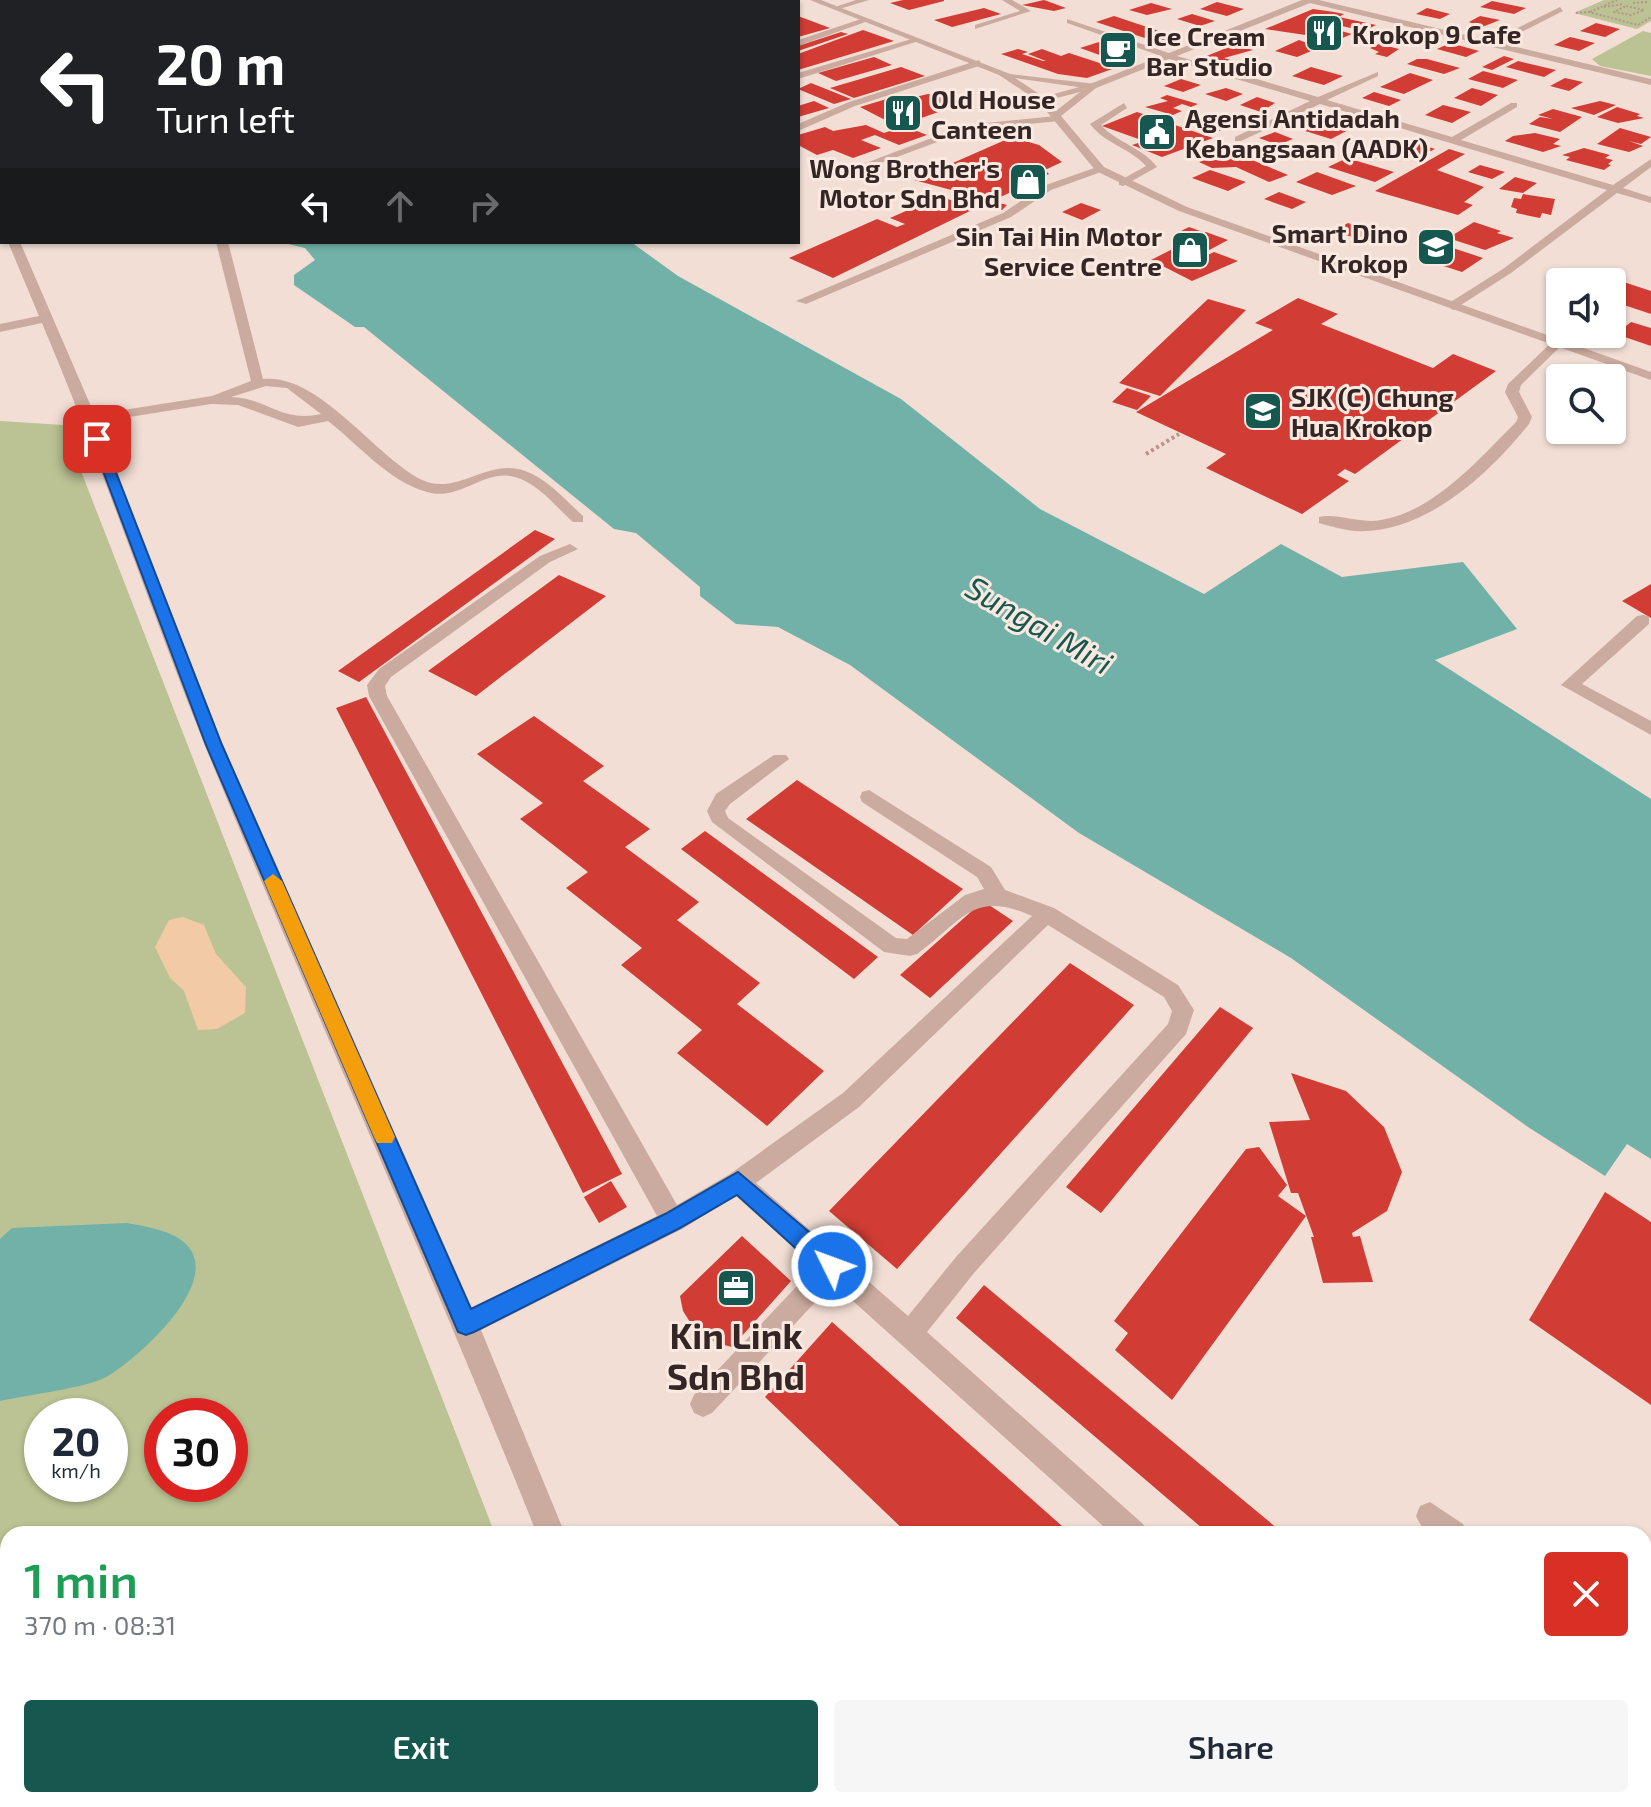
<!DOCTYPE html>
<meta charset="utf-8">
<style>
:root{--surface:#fff;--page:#f6f6f7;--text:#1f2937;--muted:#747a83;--accent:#165850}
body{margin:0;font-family:"Exo 2",sans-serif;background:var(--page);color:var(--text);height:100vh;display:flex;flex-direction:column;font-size:30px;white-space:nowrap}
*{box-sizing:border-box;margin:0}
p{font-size:26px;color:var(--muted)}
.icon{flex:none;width:44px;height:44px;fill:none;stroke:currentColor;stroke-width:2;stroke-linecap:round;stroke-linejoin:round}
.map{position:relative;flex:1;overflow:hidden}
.side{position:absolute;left:0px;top:1526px;width:1652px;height:282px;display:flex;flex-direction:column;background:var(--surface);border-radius:24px 24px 0 0;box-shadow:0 2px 6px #0004}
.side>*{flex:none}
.banner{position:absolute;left:0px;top:0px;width:800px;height:244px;box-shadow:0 2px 6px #0004;background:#202124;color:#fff;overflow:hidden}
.fabs{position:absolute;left:1546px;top:268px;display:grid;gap:16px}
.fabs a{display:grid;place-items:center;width:80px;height:80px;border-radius:8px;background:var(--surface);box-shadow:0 2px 6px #0004;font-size:40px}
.speed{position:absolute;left:24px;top:1398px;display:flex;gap:16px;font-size:40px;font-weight:700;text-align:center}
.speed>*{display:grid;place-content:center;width:104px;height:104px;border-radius:50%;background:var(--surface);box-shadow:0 2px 6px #0004;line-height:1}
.speed small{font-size:20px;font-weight:400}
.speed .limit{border:12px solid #d22;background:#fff;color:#111}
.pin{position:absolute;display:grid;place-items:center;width:68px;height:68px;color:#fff;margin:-34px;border-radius:16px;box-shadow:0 4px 12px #0006}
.me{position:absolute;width:88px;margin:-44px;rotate:312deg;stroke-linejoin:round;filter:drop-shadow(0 0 6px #0008)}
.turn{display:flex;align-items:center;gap:28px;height:168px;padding:0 24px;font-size:36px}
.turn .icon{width:104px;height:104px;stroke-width:2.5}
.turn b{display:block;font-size:56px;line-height:68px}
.lanes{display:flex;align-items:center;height:76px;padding:0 24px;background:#0003;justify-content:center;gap:40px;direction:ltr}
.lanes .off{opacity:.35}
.round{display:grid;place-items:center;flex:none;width:84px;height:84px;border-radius:8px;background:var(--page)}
.head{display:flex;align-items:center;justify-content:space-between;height:136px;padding:0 24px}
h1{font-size:48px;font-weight:600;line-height:60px;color:#1e9e55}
.primary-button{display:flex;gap:16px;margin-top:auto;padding:16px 24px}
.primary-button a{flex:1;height:92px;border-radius:8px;background:var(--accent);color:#fff;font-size:32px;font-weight:600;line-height:92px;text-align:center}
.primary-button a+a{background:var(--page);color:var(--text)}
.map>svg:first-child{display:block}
.green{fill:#bbc293;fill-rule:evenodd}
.sand{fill:#f2caa6}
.water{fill:#71b1a8}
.building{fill:#d13c34}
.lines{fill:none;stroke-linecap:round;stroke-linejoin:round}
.path-far1{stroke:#b7958a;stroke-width:2;stroke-dasharray:2 2;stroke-linecap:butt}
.path{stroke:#b7958a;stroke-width:4;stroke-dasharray:3 3;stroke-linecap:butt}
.service{fill:#cbab9f;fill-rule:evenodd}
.minor{fill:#cbab9f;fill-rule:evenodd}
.tertiary{fill:#cbab9f;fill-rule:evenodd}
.route{fill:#1a73e8;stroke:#114b97;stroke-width:2}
.slow{fill:#f59e0b}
.labels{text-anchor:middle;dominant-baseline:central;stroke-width:6;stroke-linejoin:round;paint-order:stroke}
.far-poi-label{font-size:26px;font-weight:bold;fill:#342624;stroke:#fae9e0;text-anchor:start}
.water-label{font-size:32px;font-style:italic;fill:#165850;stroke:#fae9e0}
.near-poi-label{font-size:36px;font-weight:bold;fill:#342624;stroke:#fae9e0}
</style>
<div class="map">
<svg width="1651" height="1807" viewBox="0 0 1651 1807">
<rect width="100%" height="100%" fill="#f2ded4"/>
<!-- green -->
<path class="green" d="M1604,0H1651V21L1637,29L1574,13Z
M1643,31L1651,33V76L1600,66L1592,59Z
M0,421L63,425L495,1534H8V1800H599L602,1807H0ZM42,1416H110V1484H42ZM162,1416H230V1484H162Z"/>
<!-- sand -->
<path class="sand" d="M183,917L204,925L216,954L246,987L245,1013L217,1029L198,1030L184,991L170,978L155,947L169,920Z"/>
<!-- water -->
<path class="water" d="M280,242H631L678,276L901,399L1040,509L1204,594L1281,544L1342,577L1463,562L1517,629L1435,660L1651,799V1159L1627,1144L1605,1176L1528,1127L1291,958L1079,833L850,665L778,627L736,624L700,596V587L636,533L614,529L364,327H355L294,285V275L315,260L305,248Z
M127,1223C147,1227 181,1231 192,1252C213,1291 138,1358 108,1376C88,1388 26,1395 0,1401V1239L12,1228Z"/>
<!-- building -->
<path class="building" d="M903,0H944V1L909,10L890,3Z
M1044,0L1066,8L1054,11L1022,5Z
M1492,1L1526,8L1514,14L1480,7Z
M1217,2L1244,9L1227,16L1200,9Z
M1151,3L1172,9L1147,15L1129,10Z
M984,8L1001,14L952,27L934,20Z
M1427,8L1450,14L1440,19L1416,14Z
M1313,9L1334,12L1344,14L1339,17L1376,25L1364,31L1342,26L1334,29L1352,34L1297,57L1275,51L1299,40L1307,43L1319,37L1265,29Z
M1192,14L1215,21L1200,26L1177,19Z
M798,16L830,28L798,37Z
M1114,16L1180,38L1163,44L1096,22Z
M1480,16L1500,20L1482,27L1469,22Z
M1596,23L1620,29L1605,37L1580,31Z
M863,30L894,41L798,70V54Z
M841,32L848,34L798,51V46Z
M1406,35H1413L1436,41L1424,46L1396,39Z
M1570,37L1595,43L1579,51L1554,45Z
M1099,42L1130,52L1111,59L1080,48Z
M1450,43L1479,51L1466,57L1437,49Z
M1379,44L1399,49L1387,57L1375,54L1379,52L1370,48Z
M1234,45L1253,50L1224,58L1237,62L1230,65L1204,57Z
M1018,49L1028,52L1022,54L1043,61H1046L1028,54L1042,49L1061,56L1069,53L1115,68L1087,78L1058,74L1001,54Z
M1504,56L1514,59L1492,70L1482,67Z
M874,57L892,65L836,81L818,73Z
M1417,59H1427L1460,68L1444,74L1407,64Z
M1518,61L1556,70L1544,77L1506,67Z
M901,67L925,76L854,98L830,88Z
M1311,67L1343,76L1324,85L1292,76Z
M1483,71L1518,80L1503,88L1468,79Z
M1410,73L1433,80L1404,94L1380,87Z
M1565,78L1583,82L1569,91L1550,86Z
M1181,79L1201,85L1183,92L1164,86Z
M811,83L851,99L834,104L798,89Z
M1226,88L1243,94L1226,101L1205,94Z
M1472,88L1498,95L1481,106L1454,98Z
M1374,92L1401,100L1389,106L1362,98Z
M903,94L911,98L928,94L943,96L961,104L910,122L901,119L889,122L860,107Z
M1167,95L1198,104L1191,107L1182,104L1173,108L1182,111L1173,115L1145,107L1168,101L1160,98Z
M1257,97L1275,103L1261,112L1240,105Z
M814,101L829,108L798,117V106Z
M1600,101L1616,105L1594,115L1571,108Z
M1443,105L1471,112L1452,123L1425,115Z
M1617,107L1640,114L1637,116L1644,118L1618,123L1597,117Z
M1553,109L1582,117L1560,132L1529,124L1540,117L1553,119L1538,115Z
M1137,112L1213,138L1162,157L1132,145L1144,141L1102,126Z
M1216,117L1237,124L1219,131L1198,124Z
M1325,118L1354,127L1331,139L1302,130Z
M866,125L884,133L904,126L927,135L899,145L875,135L861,140L881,148L853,158L833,150L817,155L798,145V135L825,127L833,131Z
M1620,128L1651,137L1641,144L1629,141L1643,146L1629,152L1597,144Z
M1275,132L1293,139L1278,145L1259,138Z
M1535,133L1560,139L1553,144L1561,146L1543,152L1505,141L1513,136Z
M1012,137L1039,145L1062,162L1045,170L1049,174L992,201L1007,205L1002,210L979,204L985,199L914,180Z
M1413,142L1435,149L1421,156L1398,149Z
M1223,148L1288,175L1269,182L1236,167L1212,168L1199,162L1212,158L1204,154Z
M1584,148L1610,155L1605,158L1613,160L1608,164L1611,165L1604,170L1566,160L1570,157L1562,155Z
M1449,149L1465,154L1437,170L1484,187L1464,202L1473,205L1458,215L1375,191Z
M1347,158L1394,172L1375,182L1328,167Z
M1480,165L1505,172L1492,179L1468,172Z
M1210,170L1246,182L1228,191L1192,178Z
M1317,172L1356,186L1332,195L1296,182Z
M1515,177L1537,183L1523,193L1499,189Z
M1279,192L1306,202L1292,209L1264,199Z
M1523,194L1555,199L1551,215L1542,213L1540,218L1516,213L1517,209L1511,207L1514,198L1521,199Z
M940,196L974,209L833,278L789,258L877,219L897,227L905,224L890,218Z
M1081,203L1101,210L1082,220L1062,212Z
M1474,222L1501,231L1497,233L1514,238L1485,250L1448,238Z
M1348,223L1374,232L1361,240L1334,231Z
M1189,227L1203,232L1190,239L1175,234Z
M1206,232L1228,240L1183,264L1202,270L1189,264L1214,252L1238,261L1192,281L1151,260Z
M1441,244L1483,258L1462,272L1419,258Z
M1584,269L1651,291V314L1612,301V282H1566Z
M1298,298L1338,314L1321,324L1433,368L1453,354L1496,371L1355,474L1345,469L1337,475L1349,481L1302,514L1206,468L1226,454L1136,412L1273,330L1255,323Z
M1208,299L1246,310L1160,396L1119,383Z
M1631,322L1651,328V346L1616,334Z
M1127,388L1151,396L1137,410L1112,402Z
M535,530L555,539L359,682L338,671Z
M559,575L606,596L476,696L428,671Z
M1651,584V618L1622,601Z
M366,697L622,1174L583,1193L336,708Z
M534,716L604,766L583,781L650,829L625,847L699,902L677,920L760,983L737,1004L824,1071L767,1126L677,1053L702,1030L621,965L642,948L566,888L588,872L520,819L543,803L477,754Z
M797,780L963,889L913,935L746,819Z
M705,831L878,957L854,979L681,849Z
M983,901L1013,921L930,998L900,975Z
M1070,963L1134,1005L897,1269L829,1211Z
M1220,1007L1253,1028L1101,1213L1066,1187Z
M1291,1073L1346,1091L1384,1127L1402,1172L1387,1211L1352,1233L1353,1237L1360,1236L1373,1282L1323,1283L1311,1237H1314L1298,1193H1291L1269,1122L1310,1120Z
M1259,1147L1287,1185L1278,1196L1306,1216L1172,1400L1115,1350L1128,1333L1114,1321L1246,1149Z
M611,1181L627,1207L599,1223L584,1197Z
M1605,1192L1651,1222V1405L1529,1320Z
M742,1236L791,1281L732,1347L716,1343L695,1330L683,1311L680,1296Z
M984,1285L1284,1534H1209L956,1318Z
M832,1322L1071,1534H908L765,1397Z"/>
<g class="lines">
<!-- path-far1 -->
<path class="path-far1" d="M1633,3L1648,2
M1626,6L1644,10L1631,15L1614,12Z
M1604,7L1623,4
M1590,12L1617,0
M1576,13L1589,12L1638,25L1651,17"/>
<!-- path -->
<path class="path" d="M1146,454L1179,434"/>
<!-- service -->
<path class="service" d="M0,0H17L0,4Z
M336,0H344L345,2H337Z
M864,18L871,20L798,46V40Z
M915,38L922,40L798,79V73Z
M979,60L982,65L855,106L798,131V124L849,102Z
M2,99V105L0,106V100Z
M1124,103L1127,108L1101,125C1117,143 1142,147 1157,167L1123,186L1119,185V181L1146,166C1130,148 1105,144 1090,124Z
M1056,116L1059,121L970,130L867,168L858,166L966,125Z
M1100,166L1104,171L1051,190L1011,217L806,304L796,301L1003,213L1043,186Z
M216,242H228L263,379C318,373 372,453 420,479C457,498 487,457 525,471C548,479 565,500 583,516V522H573C556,507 538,483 515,477C485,468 459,502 427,492C388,481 359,445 328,421L298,427L238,405L211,404L117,419L81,414L79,411L86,407L117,411L212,396L251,381ZM266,386L287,388L321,414C280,423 268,398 231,397Z
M1554,340L1564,343L1521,385L1519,392L1532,417L1529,424C1489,474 1424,535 1355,531C1343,530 1330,526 1319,523V517C1338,513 1359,524 1381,520C1435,511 1479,459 1516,422L1518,417L1505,392L1508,384Z
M1643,615L1649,616V624L1582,684L1651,721V735L1561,685L1637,616Z"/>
<!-- minor -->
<path class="minor" d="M856,0H869L836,10L832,8Z
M1002,0H1012L1031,11L975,29V25L1020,11Z
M1302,0H1319L1491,41L1560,7L1563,11L1500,43L1651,79V85L1310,3L1177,56L1318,97L1378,72V76L1327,100L1452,137L1511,103H1517V107L1461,140L1613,185L1651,159V167L1623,188L1651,197V203L1617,193L1511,273L1453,310L1447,306L1449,303L1503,269L1607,190L1320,104L1241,141H1235V137L1310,101L1169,59L1096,88L1041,102L1036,99L1090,84L1161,56L1067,23V19L1169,53Z
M0,205H2V216H0Z
M8,242H20L93,411L223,745L472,1308L657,1216L369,696L367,685L379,669L540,556L570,544L578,549L550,562L391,677L385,686L387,696L677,1205L730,1174L843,1093L1032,916C973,889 962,921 917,954L910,956L884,952L712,822L707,811L716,794L774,755H786L789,759L730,804L725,811L728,818L896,938L907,939L965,895L984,889L977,877L862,802L860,797L862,792L869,790L991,867L1005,890L1054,908L1178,985L1194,1010L1186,1034L974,1273L927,1332L1143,1524L1147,1534H1112L833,1283L712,1413L703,1417L694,1413L690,1404L694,1395L815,1267L736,1196L682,1229L481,1330L565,1534H537C431,1269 313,1010 205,746C149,606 101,462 42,323L0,332V324L39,316ZM1048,925L1164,997L1172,1011L1168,1024L956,1257L908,1316L756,1183L859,1107Z
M1430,1502L1463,1524L1467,1534C1446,1534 1425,1539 1416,1516L1420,1506Z
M1644,1671L1651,1674V1707L1644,1704Z
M644,1800H676L679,1807H647Z
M1176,1800H1212L1215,1807H1179Z"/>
<!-- tertiary -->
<path class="tertiary" d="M810,0H821L1010,74L1096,84V88L1061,116L1104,167L1187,207L1651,372V380L1179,211L1096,171L1038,101L999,75ZM1015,78L1085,88L1056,111L1044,97Z"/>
</g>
<!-- route -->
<path class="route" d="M97,435L103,439L222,745L471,1309L665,1214L738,1172L840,1258L843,1266L840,1274L832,1277L824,1274L737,1195L680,1228L474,1332L466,1335L458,1332L206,745L91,439Z"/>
<!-- slow -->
<path class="slow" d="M273,874L282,881L395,1137L392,1143H377L374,1137L264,881Z"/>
<!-- icons -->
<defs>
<symbol id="restaurant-square" viewBox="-11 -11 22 22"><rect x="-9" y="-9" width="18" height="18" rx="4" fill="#165850" stroke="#fae9e0"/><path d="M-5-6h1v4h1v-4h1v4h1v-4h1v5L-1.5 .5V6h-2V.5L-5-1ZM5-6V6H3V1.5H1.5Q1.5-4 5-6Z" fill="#fff"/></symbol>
<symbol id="cafe-square" viewBox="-11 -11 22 22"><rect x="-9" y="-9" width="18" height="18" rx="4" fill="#165850" stroke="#fae9e0"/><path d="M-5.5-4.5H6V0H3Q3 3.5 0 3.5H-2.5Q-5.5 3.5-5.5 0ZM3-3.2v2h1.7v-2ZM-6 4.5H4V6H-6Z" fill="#fff"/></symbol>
<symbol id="civic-square" viewBox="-11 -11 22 22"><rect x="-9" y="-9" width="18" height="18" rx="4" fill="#165850" stroke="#fae9e0"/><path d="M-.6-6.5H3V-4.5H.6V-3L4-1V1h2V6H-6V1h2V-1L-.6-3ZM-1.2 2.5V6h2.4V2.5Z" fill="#fff"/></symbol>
<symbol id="shop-square" viewBox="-11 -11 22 22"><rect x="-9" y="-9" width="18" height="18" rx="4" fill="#165850" stroke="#fae9e0"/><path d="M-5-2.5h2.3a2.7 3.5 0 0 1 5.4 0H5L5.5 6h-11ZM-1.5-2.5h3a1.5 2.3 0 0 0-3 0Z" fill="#fff"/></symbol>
<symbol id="school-square" viewBox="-11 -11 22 22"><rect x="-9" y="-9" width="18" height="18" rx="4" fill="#165850" stroke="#fae9e0"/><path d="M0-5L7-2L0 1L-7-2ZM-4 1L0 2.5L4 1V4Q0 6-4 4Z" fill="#fff"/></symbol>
<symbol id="office-square" viewBox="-11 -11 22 22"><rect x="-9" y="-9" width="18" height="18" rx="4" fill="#165850" stroke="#fae9e0"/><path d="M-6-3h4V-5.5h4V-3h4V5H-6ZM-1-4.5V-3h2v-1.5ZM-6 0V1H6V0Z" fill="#fff"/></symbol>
</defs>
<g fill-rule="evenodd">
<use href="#restaurant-square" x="1302" y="11" width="44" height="44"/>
<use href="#cafe-square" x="1096" y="28" width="44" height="44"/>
<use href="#restaurant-square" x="881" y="91" width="44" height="44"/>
<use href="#civic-square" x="1135" y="110" width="44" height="44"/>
<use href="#shop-square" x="1006" y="160" width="44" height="44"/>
<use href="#school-square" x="1414" y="225" width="44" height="44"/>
<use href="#shop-square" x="1168" y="228" width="44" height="44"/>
<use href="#school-square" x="1241" y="389" width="44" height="44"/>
<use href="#office-square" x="714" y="1266" width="44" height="44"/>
</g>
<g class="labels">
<!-- far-poi labels -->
<g class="far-poi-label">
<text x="1352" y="33">Krokop 9 Cafe</text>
<text x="1146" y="35">Ice Cream<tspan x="1146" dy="30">Bar Studio</tspan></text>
<text x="931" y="98">Old House<tspan x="931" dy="30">Canteen</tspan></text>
<text x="1185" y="117">Agensi Antidadah<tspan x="1185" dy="30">Kebangsaan (AADK)</tspan></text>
<text x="1000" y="167" text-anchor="end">Wong Brother's<tspan x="1000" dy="30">Motor Sdn Bhd</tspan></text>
<text x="1408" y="232" text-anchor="end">Smart Dino<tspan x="1408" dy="30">Krokop</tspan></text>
<text x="1162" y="235" text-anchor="end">Sin Tai Hin Motor<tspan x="1162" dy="30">Service Centre</tspan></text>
<text x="1291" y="396">SJK (C) Chung<tspan x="1291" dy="30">Hua Krokop</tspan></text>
</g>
<!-- water labels -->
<g class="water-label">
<text transform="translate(1040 624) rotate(30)">Sungai Miri</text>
</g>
<!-- near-poi labels -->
<g class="near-poi-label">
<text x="736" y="1334">Kin Link<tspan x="736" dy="41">Sdn Bhd</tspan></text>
</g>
</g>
</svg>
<div class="fabs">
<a><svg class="icon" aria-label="sound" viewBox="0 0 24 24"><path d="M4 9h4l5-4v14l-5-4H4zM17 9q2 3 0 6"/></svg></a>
<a><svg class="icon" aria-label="search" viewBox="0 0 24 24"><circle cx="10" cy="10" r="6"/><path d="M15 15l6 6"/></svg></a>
</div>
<div class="speed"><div>20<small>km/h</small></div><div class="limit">30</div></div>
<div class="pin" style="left:97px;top:439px;background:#d93025"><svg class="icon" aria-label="arrive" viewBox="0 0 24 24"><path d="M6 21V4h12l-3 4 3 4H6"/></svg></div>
<svg class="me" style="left:832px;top:1266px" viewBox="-20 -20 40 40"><circle r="17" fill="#1a73e8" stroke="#fff" stroke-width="3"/><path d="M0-11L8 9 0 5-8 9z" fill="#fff"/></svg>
<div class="banner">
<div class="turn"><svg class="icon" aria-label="left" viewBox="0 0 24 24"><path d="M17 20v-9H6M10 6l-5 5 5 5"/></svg><div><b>20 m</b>Turn left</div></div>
<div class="lanes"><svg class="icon" aria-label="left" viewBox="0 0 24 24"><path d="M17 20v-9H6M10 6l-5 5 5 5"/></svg><svg class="icon off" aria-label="ahead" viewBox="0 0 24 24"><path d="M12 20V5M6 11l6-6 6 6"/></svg><svg class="icon off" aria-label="right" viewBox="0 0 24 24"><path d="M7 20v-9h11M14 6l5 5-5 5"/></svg></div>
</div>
<section class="side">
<div class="head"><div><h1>1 min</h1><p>370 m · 08:31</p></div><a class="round" style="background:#d93025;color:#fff"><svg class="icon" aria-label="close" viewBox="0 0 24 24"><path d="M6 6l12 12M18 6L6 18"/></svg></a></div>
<div class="primary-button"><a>Exit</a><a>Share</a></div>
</section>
</div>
